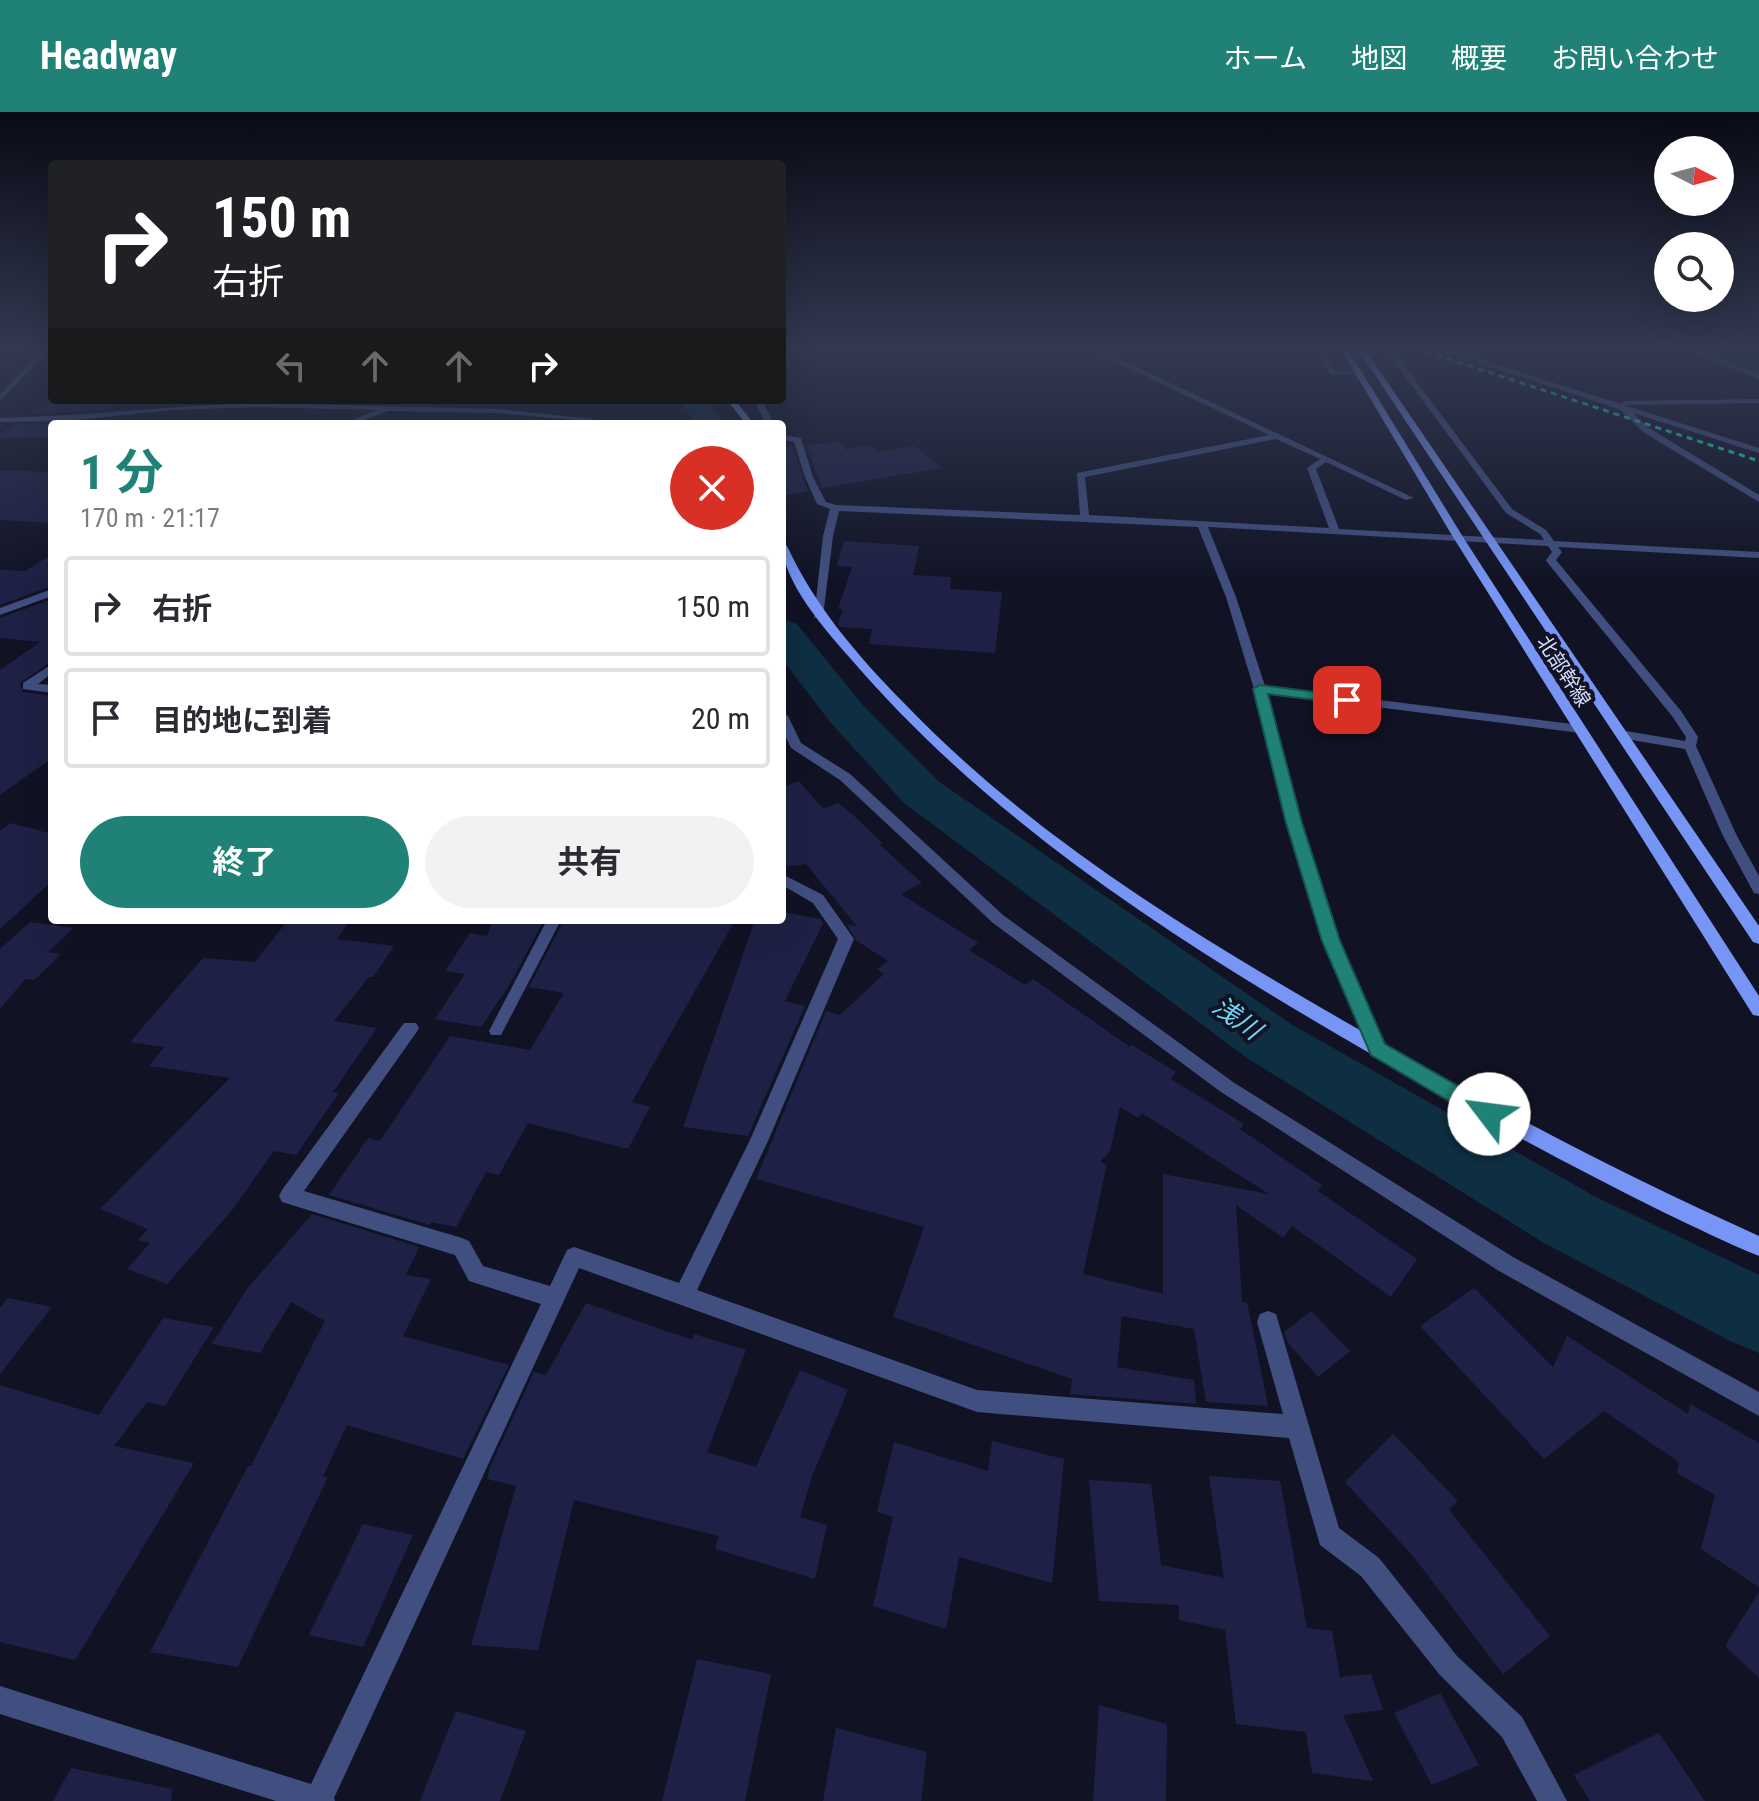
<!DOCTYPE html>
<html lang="ja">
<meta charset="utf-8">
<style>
:root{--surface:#fff;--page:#f2f2f3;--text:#2b2b33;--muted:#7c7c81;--line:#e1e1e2;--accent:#208276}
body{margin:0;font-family:"Roboto Condensed","Noto Sans JP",sans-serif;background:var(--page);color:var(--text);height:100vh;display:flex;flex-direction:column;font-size:30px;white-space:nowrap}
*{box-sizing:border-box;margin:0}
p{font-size:26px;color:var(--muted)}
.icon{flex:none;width:44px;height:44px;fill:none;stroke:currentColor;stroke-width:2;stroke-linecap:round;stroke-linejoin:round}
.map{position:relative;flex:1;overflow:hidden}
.sheet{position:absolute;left:48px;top:308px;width:738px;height:504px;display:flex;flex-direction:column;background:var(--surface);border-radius:8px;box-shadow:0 8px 32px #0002}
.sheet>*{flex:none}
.banner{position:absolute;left:48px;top:48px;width:738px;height:244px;border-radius:8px;box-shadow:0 8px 32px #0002;background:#202124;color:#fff;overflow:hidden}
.needle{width:52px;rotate:96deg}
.tools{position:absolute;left:1654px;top:24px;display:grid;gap:16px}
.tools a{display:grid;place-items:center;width:80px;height:80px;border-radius:50%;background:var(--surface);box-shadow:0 8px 32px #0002;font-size:40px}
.pin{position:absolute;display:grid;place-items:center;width:68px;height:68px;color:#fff;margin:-34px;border-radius:16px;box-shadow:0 4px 12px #0006}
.me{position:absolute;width:88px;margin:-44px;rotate:300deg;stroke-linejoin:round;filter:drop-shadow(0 0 6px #0008)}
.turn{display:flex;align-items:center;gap:28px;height:168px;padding:0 32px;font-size:36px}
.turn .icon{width:104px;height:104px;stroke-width:2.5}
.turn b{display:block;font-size:56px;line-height:68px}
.lanes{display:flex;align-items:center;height:76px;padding:0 32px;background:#0003;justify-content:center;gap:40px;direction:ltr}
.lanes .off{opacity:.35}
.round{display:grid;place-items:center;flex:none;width:84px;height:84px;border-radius:42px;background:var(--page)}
.overview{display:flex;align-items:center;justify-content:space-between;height:136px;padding:0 32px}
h1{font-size:48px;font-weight:700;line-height:60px;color:var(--accent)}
.action{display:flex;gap:16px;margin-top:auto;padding:16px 32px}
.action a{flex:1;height:92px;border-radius:48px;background:var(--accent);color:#fff;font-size:32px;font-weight:700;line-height:92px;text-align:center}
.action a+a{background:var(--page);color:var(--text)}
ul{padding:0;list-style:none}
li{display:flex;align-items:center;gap:24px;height:100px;margin:0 16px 12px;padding:0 16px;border:4px solid var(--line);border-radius:8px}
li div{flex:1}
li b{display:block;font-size:30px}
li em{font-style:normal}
header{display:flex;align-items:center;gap:48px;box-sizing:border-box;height:112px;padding:0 40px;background:var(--accent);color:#fff}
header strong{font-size:38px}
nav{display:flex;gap:44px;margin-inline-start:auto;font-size:28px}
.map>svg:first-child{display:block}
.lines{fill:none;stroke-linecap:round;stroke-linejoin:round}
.river{fill:#0e2e41;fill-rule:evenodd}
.building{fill:#1e2145;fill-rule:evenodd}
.lane{fill:#404f80;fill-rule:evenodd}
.street{fill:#404f80;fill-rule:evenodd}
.secondary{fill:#7695f5;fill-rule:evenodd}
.rail{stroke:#13edc8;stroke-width:3;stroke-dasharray:6 5;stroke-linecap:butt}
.route{fill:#208276;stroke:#15544d;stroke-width:2}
.labels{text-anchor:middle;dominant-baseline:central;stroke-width:8;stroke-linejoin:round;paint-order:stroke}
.far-street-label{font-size:20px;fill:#d8defc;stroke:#111325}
.water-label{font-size:26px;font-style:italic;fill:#6edaf4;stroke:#111325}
</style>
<header>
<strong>Headway</strong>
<nav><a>ホーム</a><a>地図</a><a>概要</a><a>お問い合わせ</a></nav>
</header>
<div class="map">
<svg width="1759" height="1689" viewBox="0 0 1759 1689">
<rect width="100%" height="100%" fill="#111325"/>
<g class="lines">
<!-- river -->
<path class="river" d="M1686,236H1722L1759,250V267L1689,241Z
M679,288H707L725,312H696Z
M782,508L796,511L862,592L938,669L1291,912L1596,1085L1759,1163V1241L1732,1230L1544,1131L1247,946L904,691L830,610L782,547Z"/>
</g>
<!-- building -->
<path class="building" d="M50,288H120L104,298L29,302Z
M52,312V325L0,326V322L14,313Z
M842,330L846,338L869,333L878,340L915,334L941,356L822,376L806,333Z
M792,334L808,379L782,384V335Z
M0,358L52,360V411L0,408Z
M844,429L919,434L913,463L951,465L950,477L1002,480L995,541L869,532L872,517L840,515L838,511L843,497H838L852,455L837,454Z
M52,442V474L0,493V458L26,459Z
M52,487V549L20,571L23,580L52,584V646L0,683V558L40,530L0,526V506Z
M799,669L823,697L838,691L852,702L883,732L880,733L922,771L901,782L978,831L969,838L1025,873L1033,867L1130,935L1132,933L1176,960L1171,967L1244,1012L1240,1017L1322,1073L1318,1079L1417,1147L1391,1185L1292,1114L1283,1126L1236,1093L1242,1190H1247L1268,1294L1206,1290L1194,1217L1122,1204L1117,1255L1194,1268L1196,1292L1070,1282L1072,1267L893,1205L924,1115L756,1067L826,899L840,903L884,862L877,857L888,849L857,829L847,813L857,814L806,752L782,755V675ZM1120,995L1138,1006L1142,1001L1269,1082L1163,1062V1182L1083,1162L1107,1052L1100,1050L1110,1039Z
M11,711L52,722V769L0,817V719Z
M782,800L821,807L823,811L785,889L805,894L748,1024L683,1015L755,808H782Z
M288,808H350L337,827L394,834L373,865H369L334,909L377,916L333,980L339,981L296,1043L274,1039L233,1097L167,1172L127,1157L150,1131L138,1128L148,1117L100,1097L230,966L149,954L164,935L130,930L203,846L255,850Z
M493,808H544L510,872L481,915L435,907L465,862L445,859L470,821L487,824Z
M564,808H735L632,990L650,995L628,1037L528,1011L499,1063L486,1060L456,1115L431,1110L430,1113L329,1083L368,1026L380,1029L450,924L530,938L564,881L529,875Z
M30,810L73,816L48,840L61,842L34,868L25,867L0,897V837Z
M312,1102L419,1135L406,1163L431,1167L403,1224L509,1253L463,1347L347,1313L323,1364L328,1365L238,1555L150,1540L248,1354H251L325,1209L291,1190L260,1241L212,1232L247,1177Z
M1474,1176L1553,1255L1567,1224L1688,1302L1690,1292L1759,1331V1475L1701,1437L1715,1383L1677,1361L1679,1350L1604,1299L1544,1347L1420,1214Z
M8,1186L52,1195L0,1262V1196Z
M586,1191L692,1228L694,1222L746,1238L707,1340L756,1355L800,1258L848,1278L811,1367L800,1405L827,1413L815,1467L715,1437L719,1424L574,1388L538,1538L471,1533L516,1374L487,1367L490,1355L534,1260L546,1263Z
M1311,1199L1350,1239L1318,1265L1288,1231L1284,1220Z
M163,1206L214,1215L165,1294L147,1290L114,1334L194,1351L75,1548L0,1530V1273L99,1303Z
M1393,1322L1458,1389L1449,1398L1550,1524L1503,1562L1413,1444L1345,1370Z
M992,1329L1064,1347L1052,1471L959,1445L946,1517L873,1494L893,1405L877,1400L894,1330L988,1359Z
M1209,1364L1280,1369L1307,1516L1332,1519L1340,1565L1371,1562L1383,1598L1343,1603L1373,1669L1312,1661L1306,1620L1236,1612L1225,1518L1179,1508V1493L1099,1489L1089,1368L1151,1372L1161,1453L1224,1466Z
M363,1412L413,1423L363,1535L309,1523Z
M1759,1480V1566L1725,1534Z
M697,1547L771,1562L745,1689H662Z
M1440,1581L1479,1653L1432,1673L1394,1601Z
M1099,1593L1167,1612L1166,1689H1093Z
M456,1599L526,1619L500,1689H420Z
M836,1616L927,1640L921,1689H823Z
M1659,1621L1705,1689H1590L1574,1663Z
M71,1656L172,1677L171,1689H53Z"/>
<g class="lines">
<!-- lane -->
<path class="lane" d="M547,808H561L501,923H491L489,919Z"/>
<!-- street -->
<path class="street" d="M43,236H50L0,289V283Z
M1087,236H1096L1414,386L1406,388L1326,350L1316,357L1339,417L1544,428L1540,422L1506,401L1384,236H1391L1512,397L1546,418L1554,429L1759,440V446L1558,435L1562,440L1556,448L1681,599L1698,625L1696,634L1737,724L1759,764V782L1754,781L1723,724L1685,637L1620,626L1614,622L1620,618L1685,629L1686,625L1672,604L1547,450L1546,448L1552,440L1548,434L1208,415L1236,485L1265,574L1580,613L1586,617L1580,621L1267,581L1301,711L1339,829L1387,937L1384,942L1378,944L1372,942L1369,937L1323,829L1287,711L1254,577L1226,485L1198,415L839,399L833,424L823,504L814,506L823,424L830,397L817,392L805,365L794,330L782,327V323L801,326L813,365L826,390L836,393L1080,403L1077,361L1269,323ZM1276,327L1320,347L1307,356L1329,416L1089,403L1085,365Z
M1314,236H1321L1335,259L1363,261L1330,263Z
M1434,236H1445L1759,336V341L1633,301L1649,316L1759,383V390L1643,320L1621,298Z
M1682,236H1692L1759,262V267Z
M1759,287V291L1625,293L1621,291L1625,289Z
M754,288H762L774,312H766Z
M258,291L497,297L593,307L590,312H582L584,309L497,301L388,299L354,312H342L378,298L258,295L171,298L67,309L0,310V306C86,304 172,294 258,291Z
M52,477V484L0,503V496Z
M52,552V561L38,572L52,573V581L23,577V571Z
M782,600L788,604L801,631L850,662L1003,803L1233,970L1513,1145L1759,1280V1304L1499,1159L1221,980L993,811L840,668L791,636L782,617Z
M782,762L823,783L854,827L768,1029L697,1178L977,1278L1283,1302L1257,1210L1260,1202L1268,1199L1276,1202L1339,1416L1379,1446L1457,1544L1522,1605L1567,1689H1537L1502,1625L1439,1562L1361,1464L1320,1433L1289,1326L977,1300L579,1156L334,1686L335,1689H276L0,1602V1574L311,1672L541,1192L469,1169L455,1143L282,1090L279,1084L282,1078L404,911H416L419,916L416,921L304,1079L462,1126L469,1129L483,1154L550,1174L567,1138L574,1135L679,1171L750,1028L838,827L813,791L782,773Z"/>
<!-- secondary -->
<path class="secondary" d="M1340,236H1347L1463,425L1759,884V904L1753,903L1453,425Z
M1357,236H1364L1759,814V832L1753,830Z
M727,288H735L754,312H746Z
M782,431L787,434C815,494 856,542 902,589C1029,722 1186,818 1344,909C1479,987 1616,1060 1759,1124V1144C1726,1131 1695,1115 1663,1100C1580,1059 1498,1015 1418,969C1212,851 1006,728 850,546C825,518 782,469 782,431Z"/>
<!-- rail -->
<path class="rail" d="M1415,236L1759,349"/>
</g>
<!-- sky -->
<linearGradient id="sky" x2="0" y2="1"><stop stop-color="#090a14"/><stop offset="0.5" stop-color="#323951"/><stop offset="1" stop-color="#323951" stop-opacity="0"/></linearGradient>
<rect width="1759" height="473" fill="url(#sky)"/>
<!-- route -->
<path class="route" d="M1260,573L1347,584L1354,588L1347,592L1268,582L1302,711L1340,829L1385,932L1496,996L1499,1002L1496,1008L1489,1011L1481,1008L1371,943L1322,829L1286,711L1253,577Z"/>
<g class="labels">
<!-- far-street labels -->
<g class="far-street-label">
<text transform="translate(1564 559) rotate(57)">北部幹線</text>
</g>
<!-- water labels -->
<g class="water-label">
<text transform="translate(1237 906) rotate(36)">浅川</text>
</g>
</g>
</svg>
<div class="tools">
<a><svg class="needle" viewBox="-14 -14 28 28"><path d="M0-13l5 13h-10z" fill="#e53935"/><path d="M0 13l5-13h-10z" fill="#7c7c81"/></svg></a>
<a><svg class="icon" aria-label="search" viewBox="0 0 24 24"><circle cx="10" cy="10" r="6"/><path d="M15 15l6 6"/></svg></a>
</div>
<div class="pin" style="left:1347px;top:588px;background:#d93025"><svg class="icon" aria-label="arrive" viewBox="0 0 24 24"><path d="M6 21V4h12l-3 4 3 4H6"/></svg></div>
<svg class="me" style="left:1489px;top:1002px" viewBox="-20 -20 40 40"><circle r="19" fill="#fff"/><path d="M0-13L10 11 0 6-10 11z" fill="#208276"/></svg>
<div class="banner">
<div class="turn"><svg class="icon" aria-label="right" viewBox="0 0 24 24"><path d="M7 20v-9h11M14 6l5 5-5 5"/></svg><div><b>150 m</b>右折</div></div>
<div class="lanes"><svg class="icon off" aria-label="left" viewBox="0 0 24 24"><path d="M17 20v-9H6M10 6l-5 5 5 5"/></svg><svg class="icon off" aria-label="ahead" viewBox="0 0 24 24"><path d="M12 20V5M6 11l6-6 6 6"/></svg><svg class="icon off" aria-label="ahead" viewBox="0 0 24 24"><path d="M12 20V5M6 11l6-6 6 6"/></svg><svg class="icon" aria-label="right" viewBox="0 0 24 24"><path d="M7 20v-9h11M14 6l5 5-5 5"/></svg></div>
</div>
<section class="sheet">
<div class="overview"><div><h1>1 分</h1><p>170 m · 21:17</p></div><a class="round" style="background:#d93025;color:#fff"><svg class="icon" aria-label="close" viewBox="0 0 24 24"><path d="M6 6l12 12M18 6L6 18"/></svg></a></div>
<ul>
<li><svg class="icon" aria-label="right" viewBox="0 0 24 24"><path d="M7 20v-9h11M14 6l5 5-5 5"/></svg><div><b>右折</b></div><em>150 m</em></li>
<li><svg class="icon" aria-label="arrive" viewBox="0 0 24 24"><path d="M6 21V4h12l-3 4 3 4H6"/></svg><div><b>目的地に到着</b></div><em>20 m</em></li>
</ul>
<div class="action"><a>終了</a><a>共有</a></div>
</section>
</div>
